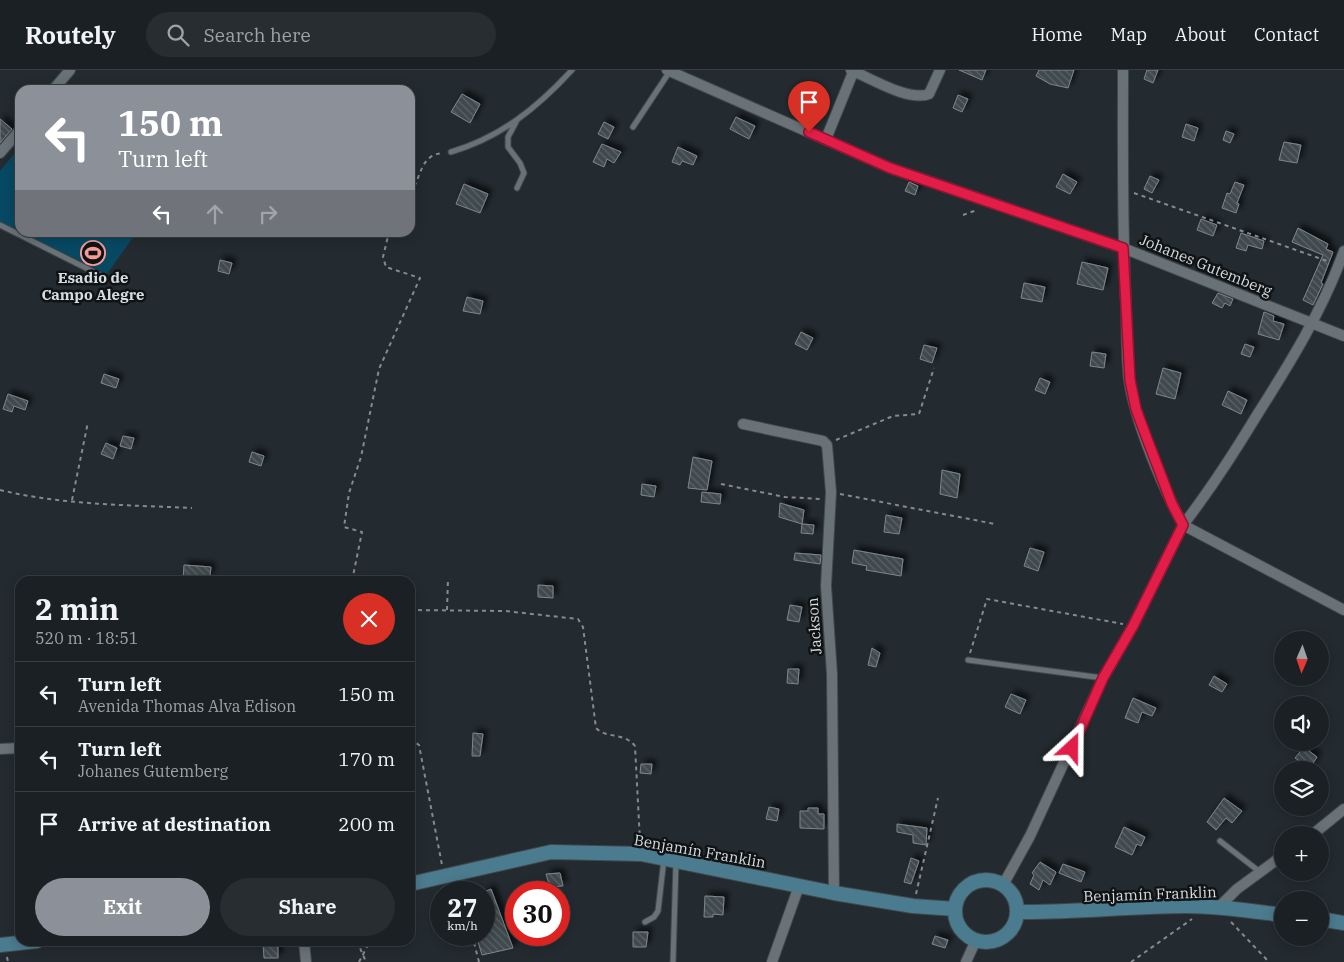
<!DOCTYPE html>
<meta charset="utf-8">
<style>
:root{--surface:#1a2024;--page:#272d31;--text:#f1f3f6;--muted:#9fa3a6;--line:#383e41;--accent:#8c9099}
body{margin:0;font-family:"IBM Plex Serif",serif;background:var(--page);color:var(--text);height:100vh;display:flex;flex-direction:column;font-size:19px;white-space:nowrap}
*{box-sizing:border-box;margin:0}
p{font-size:16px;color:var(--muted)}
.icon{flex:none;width:28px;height:28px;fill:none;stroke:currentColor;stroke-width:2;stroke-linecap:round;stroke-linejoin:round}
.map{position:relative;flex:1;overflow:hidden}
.panel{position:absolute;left:15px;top:506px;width:400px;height:370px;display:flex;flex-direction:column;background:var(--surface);border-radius:15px;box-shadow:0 2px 12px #0003,0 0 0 1px var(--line)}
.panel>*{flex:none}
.hud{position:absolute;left:15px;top:15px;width:400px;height:152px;border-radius:15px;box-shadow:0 2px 12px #0003,0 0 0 1px var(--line);background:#8c9099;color:#fff;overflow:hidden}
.needle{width:32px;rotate:182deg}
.buttons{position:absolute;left:1274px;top:561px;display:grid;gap:10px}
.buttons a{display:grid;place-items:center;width:55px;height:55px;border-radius:50%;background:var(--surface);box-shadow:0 2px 12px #0003,0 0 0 1px var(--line);font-size:25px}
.speed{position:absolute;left:430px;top:811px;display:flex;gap:10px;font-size:25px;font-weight:700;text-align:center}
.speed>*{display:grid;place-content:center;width:65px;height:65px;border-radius:50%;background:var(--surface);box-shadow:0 2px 12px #0003,0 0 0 1px var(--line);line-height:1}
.speed small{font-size:12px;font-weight:400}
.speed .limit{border:8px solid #d22;background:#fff;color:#111}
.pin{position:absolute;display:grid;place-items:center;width:42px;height:42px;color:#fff;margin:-51px -21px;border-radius:50% 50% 50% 0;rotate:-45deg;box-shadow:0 0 5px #0007}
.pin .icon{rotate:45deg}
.me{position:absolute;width:55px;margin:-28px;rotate:24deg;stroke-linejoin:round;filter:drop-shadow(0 0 4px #0008)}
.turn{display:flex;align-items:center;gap:18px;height:105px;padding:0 20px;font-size:22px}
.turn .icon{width:65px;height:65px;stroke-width:2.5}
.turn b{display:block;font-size:35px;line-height:42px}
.lanes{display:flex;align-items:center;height:48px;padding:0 20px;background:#0003;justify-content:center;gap:25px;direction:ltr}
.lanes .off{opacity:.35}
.round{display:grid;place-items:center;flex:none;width:52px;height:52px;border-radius:26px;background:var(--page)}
.head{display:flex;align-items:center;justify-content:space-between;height:85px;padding:0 20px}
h1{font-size:30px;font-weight:800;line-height:38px}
.cta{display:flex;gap:10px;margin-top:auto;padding:10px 20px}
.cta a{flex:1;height:58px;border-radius:30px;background:var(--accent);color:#fff;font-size:20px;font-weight:800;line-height:58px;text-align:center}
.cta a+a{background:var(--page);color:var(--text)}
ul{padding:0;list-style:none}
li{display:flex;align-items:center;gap:15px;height:65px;padding:0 20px;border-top:1px solid var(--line)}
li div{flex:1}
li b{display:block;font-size:19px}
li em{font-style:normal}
header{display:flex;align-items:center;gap:30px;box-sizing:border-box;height:70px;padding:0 25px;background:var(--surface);border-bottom:1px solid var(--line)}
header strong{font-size:24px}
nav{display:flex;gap:28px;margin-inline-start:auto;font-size:18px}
.search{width:350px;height:45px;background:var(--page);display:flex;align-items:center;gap:12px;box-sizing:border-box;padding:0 18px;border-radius:28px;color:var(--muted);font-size:19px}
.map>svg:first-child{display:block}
.green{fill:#074863}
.building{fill:url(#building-back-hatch);stroke:#7d878c;filter:url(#shadow)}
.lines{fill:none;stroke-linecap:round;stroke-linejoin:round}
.lane-casing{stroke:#42484c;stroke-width:7}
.street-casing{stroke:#42484c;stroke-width:12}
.secondary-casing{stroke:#42484c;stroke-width:16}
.path{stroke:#858b8f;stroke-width:2;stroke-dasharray:4 4;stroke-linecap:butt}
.lane{stroke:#697277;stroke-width:5}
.street{stroke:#697277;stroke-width:10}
.secondary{stroke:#4b7b8e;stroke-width:14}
.route-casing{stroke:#92132f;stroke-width:12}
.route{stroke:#e11d48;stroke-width:9}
.labels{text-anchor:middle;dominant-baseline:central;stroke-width:5;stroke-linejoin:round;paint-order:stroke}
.street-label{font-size:15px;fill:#d7dcdf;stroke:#101315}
.poi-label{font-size:15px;font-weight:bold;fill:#d7dcdf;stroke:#101315}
</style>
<header>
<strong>Routely</strong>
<div class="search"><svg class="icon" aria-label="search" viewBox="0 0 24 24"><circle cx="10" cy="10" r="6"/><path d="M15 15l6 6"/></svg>Search here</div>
<nav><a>Home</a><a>Map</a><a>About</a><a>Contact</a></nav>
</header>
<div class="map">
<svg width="1344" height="892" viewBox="0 0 1344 892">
<defs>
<pattern id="building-back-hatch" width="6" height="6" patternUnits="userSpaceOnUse" patternTransform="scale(1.25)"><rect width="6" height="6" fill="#40494d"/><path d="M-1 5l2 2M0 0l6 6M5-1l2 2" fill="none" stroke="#5b6366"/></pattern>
<filter id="shadow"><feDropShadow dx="4.5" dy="-4.5" stdDeviation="2.5" flood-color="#0009"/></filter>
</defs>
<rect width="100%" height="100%" fill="#232b30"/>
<!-- green -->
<path class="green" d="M20,77V161L0,152V101Z
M23,163H136L107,204Z"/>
<!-- building -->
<path class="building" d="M959,0H986L982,10Z
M1039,0H1074L1068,18L1050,14L1036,6Z
M1147,0H1158L1153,13L1144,9Z
M462,24L480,34L470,53L451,42Z
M958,25L968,29L962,42L953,38Z
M736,47L755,56L749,69L730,59Z
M0,49L12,59L0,73Z
M604,52L614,57L608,69L598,64Z
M1186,54L1198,58L1194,71L1182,67Z
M1226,61L1234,64L1230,73L1223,70Z
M1284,72L1301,75L1297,93L1279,90Z
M602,74L621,82L614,93L607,89L604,97L593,92Z
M678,77L697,86L693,95L682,91L680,95L672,92Z
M1063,104L1077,112L1070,124L1056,117Z
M1150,106L1159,110L1152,123L1144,119Z
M909,112L918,116L915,125L905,121Z
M1235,112L1244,115L1237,133L1239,134L1236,143L1222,138L1227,123L1230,124Z
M464,114L488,124L480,143L456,134Z
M1201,149L1217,155L1213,166L1197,160Z
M1298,158L1328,174L1326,179L1333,182L1321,213L1323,214L1313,235L1303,230L1323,185L1292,172Z
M1241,163L1264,171L1262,179L1248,175L1246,181L1236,178Z
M220,190L232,193L229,204L218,201Z
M1082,192L1108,198L1103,220L1077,214Z
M1024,213L1045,217L1042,232L1021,228Z
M1218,223L1233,229L1230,236L1225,233L1222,238L1212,233Z
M467,227L483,231L480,244L463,241Z
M1264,242L1274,246L1273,251L1284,254L1279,270L1258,264Z
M801,262L813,268L807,280L795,274Z
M1245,274L1254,277L1250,287L1241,284Z
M924,275L937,278L932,293L920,289Z
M1092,282L1106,284L1104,298L1090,296Z
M1163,298L1181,303L1175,329L1156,324Z
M104,304L119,309L116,318L101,313Z
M1040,308L1050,312L1045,324L1035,320Z
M1228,321L1247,330L1241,344L1222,335Z
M8,324L28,331L25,340L14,336L12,342L3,339Z
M123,366L134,368L131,379L120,376Z
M106,373L117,378L113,389L101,384Z
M252,382L264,386L261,396L249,392Z
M693,387L712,391L707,420L688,418Z
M942,400L960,404L957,428L940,424Z
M642,414L656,416L654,427L641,425Z
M702,422L721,424L720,434L701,432Z
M780,433L804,440L802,454L779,447Z
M886,445L902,448L899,464L884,462Z
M802,454L814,455L813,464L801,463Z
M1030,478L1044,482L1038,501L1024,496Z
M854,480L903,489L901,506L866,500L867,496L852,493Z
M795,483L821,485L820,494L794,490Z
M184,495L211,497L210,506H207V511L183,510Z
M538,515L553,516V528L538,527Z
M790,535L802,537L799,552L787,550Z
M872,578L880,583L876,597L868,595Z
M788,599H799L798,614L787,613Z
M1214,606L1227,614L1222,622L1209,615Z
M1011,624L1026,630L1020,644L1005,637Z
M1133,628L1156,638L1152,646L1142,642L1138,653L1125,648Z
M473,663L483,664L480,686H472Z
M1304,677L1317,687L1310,698L1295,688Z
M641,694H652L651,704L640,703Z
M1224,728L1242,741L1232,753L1226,748L1216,760L1207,752Z
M769,737L779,739L777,751L766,749Z
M808,738H818V744H824V759L800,758V741H808Z
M897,754L927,758L926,775L913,773V765L897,762Z
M1124,757L1145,767L1141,776L1137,774L1132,785L1115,777Z
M911,788L919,791L911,814L904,812Z
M1040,792L1056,802L1050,815L1043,810L1039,820L1030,814L1034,805L1032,803Z
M1063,794L1085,802L1081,812L1059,803Z
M560,803L563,816L550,817L546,804Z
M491,819L513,878L482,885L476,865H484V851L487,850L484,842V822Z
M705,826L724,827L723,845L713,844V847H704Z
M633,862H648L646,877H633Z
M935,866L948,870L945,878L932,874Z
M278,873V888H264L263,874Z"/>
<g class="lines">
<defs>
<path id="lane" d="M516,52L508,67V77L520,93L524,103L517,118
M633,57L670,1
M451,82C501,67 537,38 572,0
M0,155L104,207
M968,590L1103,608
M1220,771L1260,802
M645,852L654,847L658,841L664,789
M673,892L676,792"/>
<path id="street" d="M667,0L890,98L1123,178L1344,266
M851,0C870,8 909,32 929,24L940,0
M53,20L70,0
M826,69L854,0
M0,83L20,60
M1344,181C1323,240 1290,293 1257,345C1234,383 1210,420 1183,455L1344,540
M743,354L823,371L827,375L831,422L826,516L832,604L834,823
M0,679L20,678
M1312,765L1344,739
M1003,815L1030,766L1103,608L1133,556L1183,455C1163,418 1135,352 1129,310C1126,285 1127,259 1126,235C1122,156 1123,78 1123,0
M1219,837L1237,819L1282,786
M304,871L306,892
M772,892L799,816
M966,892L976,870"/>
<path id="secondary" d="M955 841a31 31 0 1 1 62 0a31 31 0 1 1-62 0Z
M410,814L551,782L641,784L834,823L913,836L955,839
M1017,842C1074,843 1130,836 1187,836C1219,836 1251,841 1282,845
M1320,849L1344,853
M0,875L37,871"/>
</defs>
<!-- lane casing -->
<use href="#lane" class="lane-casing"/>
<!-- street casing -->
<use href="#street" class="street-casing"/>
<!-- secondary casing -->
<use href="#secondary" class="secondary-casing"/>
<!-- path -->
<path class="path" d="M410,123C422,108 419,84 444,83
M1134,123L1330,192
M963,145L977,140
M836,370L893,346L919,344L934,298
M721,414L785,427L820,429
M0,420C62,435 129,435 192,438
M840,424L995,454
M72,430L88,352
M352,511L362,462L344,457L349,423L361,387L379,299L420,208L386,197L383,187L389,162
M410,540L505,541L578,549L583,557L596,658C607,669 624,662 635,676L640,771
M447,540L448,509
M970,583L987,529L1123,554
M410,669L419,675L442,795
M459,815L461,822
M916,824L938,728
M1231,852L1269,892
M472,865L479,892
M357,871L366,892
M7,887L8,892
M359,892L370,871
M1131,892L1192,849"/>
<!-- lane -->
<use href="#lane" class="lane"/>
<!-- street -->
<use href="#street" class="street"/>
<!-- secondary -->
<use href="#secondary" class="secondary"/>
</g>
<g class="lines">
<defs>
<path id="route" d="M809,62L890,98L1123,178L1130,310L1136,339L1146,366L1172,434L1183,455L1133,556L1103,608L1072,678"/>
</defs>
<!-- route casing -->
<use href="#route" class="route-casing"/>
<!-- route -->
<use href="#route" class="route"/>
</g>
<!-- icons -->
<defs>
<symbol id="stadium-ring" viewBox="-11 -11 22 22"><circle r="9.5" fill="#101315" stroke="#f59b98" stroke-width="1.5"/><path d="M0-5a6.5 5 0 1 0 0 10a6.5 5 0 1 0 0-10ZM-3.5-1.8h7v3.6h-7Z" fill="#f59b98"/></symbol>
</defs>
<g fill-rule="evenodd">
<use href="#stadium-ring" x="79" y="169" width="28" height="28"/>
</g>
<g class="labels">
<!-- street labels -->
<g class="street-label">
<text transform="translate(1206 195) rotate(22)">Johanes Gutemberg</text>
<text transform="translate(814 556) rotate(-94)">Jackson</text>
<text transform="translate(700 781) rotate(10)">Benjamín Franklin</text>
<text transform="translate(1150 824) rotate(-2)">Benjamín Franklin</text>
</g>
<!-- poi labels -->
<g class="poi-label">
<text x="93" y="207">Esadio de<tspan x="93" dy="17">Campo Alegre</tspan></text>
</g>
</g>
</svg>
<div class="buttons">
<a><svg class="needle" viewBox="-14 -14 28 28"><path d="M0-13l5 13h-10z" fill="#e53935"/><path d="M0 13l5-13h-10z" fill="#9fa3a6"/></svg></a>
<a><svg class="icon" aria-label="sound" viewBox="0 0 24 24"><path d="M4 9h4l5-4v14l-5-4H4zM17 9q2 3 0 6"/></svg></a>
<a><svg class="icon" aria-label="layers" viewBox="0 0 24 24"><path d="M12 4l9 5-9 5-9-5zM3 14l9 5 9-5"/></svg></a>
<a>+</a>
<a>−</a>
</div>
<div class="speed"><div>27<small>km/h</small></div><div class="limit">30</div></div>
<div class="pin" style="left:809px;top:62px;background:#d93025"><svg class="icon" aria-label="arrive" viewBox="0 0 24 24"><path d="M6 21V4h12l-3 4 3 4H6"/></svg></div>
<svg class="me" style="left:1072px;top:678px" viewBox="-20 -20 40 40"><path d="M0-17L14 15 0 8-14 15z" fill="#e11d48" stroke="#fff" stroke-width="4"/></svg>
<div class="hud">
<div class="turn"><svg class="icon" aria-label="left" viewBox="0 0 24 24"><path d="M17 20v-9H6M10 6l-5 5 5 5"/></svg><div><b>150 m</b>Turn left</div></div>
<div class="lanes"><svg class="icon" aria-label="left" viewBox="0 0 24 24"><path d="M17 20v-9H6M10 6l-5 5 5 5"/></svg><svg class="icon off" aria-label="ahead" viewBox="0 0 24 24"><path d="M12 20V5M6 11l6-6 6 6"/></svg><svg class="icon off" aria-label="right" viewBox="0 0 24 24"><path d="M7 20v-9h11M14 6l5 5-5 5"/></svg></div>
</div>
<section class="panel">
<div class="head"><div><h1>2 min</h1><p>520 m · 18:51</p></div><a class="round" style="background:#d93025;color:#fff"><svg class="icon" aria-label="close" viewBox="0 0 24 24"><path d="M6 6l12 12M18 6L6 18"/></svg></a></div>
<ul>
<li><svg class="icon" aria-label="left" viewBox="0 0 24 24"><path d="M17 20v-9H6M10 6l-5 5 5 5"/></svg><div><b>Turn left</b><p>Avenida Thomas Alva Edison</p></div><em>150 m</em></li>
<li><svg class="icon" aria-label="left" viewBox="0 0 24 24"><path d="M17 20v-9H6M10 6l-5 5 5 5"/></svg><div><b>Turn left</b><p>Johanes Gutemberg</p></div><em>170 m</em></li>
<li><svg class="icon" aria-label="arrive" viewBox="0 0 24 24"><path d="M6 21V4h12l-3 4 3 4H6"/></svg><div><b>Arrive at destination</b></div><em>200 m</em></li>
</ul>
<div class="cta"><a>Exit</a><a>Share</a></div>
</section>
</div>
